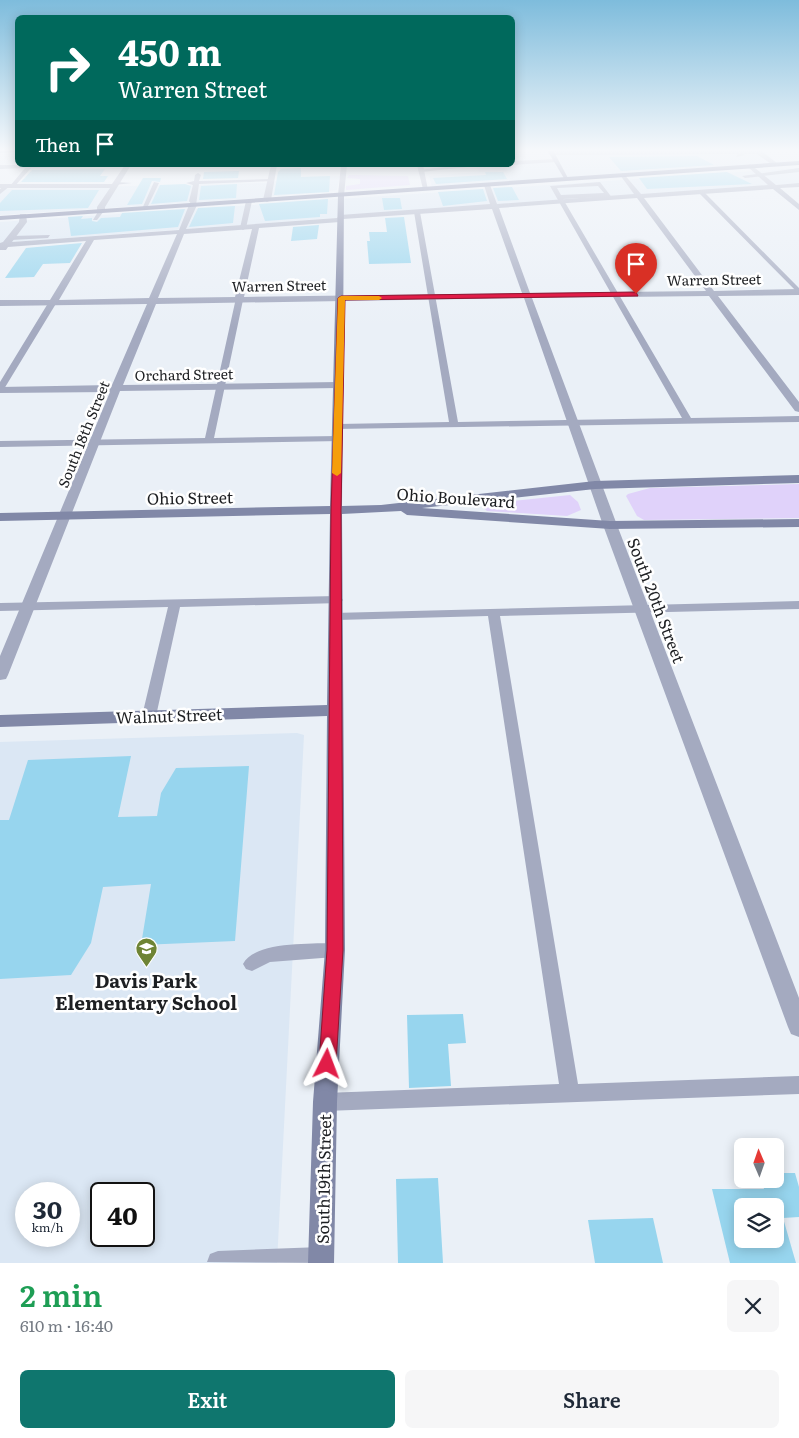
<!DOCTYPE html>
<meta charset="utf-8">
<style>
:root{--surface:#fff;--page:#f6f6f7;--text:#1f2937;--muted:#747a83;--accent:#0f766e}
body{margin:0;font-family:Literata,serif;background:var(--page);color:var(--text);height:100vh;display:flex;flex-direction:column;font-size:19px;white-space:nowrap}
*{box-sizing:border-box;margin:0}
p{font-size:16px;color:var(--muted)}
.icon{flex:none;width:28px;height:28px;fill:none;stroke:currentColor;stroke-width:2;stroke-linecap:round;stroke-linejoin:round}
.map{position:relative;height:1263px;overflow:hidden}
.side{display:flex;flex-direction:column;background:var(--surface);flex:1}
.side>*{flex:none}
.banner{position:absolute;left:15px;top:15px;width:500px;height:152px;border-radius:8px;box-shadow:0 2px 12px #0003;background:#00695c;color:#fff;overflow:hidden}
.needle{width:32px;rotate:358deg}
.fabs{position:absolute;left:734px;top:1138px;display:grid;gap:10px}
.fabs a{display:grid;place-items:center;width:50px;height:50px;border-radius:8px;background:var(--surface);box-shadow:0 2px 12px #0003;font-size:25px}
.speed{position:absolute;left:15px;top:1182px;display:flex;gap:10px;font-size:25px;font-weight:700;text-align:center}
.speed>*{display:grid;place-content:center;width:65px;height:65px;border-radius:50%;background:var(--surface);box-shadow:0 2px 12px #0003;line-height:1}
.speed small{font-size:12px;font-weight:400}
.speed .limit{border:2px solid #111;border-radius:8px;background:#fff;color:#111}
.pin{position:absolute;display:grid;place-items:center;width:42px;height:42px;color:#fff;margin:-51px -21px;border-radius:50% 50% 50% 0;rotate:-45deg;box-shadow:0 0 5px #0007}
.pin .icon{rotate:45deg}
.me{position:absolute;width:55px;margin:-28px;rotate:3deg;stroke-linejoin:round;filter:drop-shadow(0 0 4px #0008)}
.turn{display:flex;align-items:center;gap:18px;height:105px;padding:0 20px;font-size:22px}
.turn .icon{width:65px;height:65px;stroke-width:2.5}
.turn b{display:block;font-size:35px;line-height:42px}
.then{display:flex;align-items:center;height:48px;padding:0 20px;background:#0003;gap:10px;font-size:19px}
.round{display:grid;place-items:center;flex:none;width:52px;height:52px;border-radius:8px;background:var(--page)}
.summary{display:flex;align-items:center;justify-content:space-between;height:85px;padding:0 20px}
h1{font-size:30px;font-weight:600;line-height:38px;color:#1e9e55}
.cta{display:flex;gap:10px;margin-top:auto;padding:10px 20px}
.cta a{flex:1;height:58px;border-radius:8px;background:var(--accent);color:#fff;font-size:20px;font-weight:600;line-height:58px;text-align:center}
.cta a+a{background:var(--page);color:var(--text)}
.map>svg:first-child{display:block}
.built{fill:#dbe7f4;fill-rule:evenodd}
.green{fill:#e0d2fa}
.building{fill:#97d5ee;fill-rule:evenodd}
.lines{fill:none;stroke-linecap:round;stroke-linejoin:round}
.lane{fill:#a4aac0;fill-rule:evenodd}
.street{fill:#a4aac0;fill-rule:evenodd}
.secondary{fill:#8188a7;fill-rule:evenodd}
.primary{fill:#676f96;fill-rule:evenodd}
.route{fill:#e11d48;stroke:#92132f}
.slow{fill:#f59e0b}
.labels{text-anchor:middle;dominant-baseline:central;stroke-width:5;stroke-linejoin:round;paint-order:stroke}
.far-street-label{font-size:14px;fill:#1d1f22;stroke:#fff}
.street-label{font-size:16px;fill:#1d1f22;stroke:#fff}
.near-poi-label{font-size:19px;font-weight:bold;fill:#1d1f22;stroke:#fff}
</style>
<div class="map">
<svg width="799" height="1263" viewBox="0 0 799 1263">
<rect width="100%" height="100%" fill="#eaf0f7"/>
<!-- built -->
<path class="built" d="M765,152L776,162L799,161L432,187L429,176L479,172L476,167L560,161L557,155Z
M799,168V183L0,243V222Z
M340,176L337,190L258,198L0,215V189L264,183L276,181L278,177Z
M297,733L304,735L277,1263H0V742ZM26,1194H69V1236H26ZM101,1194H144V1236H101Z"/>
<!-- green -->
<path class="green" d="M349,175L408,176L410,185L346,190V186L360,184V179L347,178Z
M799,484V518L644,520L637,516L626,496L628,494L650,488Z
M570,495L578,502L581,510L567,516L487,511L482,506L485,504Z"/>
<!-- building -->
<path class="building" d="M697,156L714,165L621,171L609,157Z
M301,168V177L330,176L329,192L274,195L278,172L281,169Z
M105,169L100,176H108L104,182H21L32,170Z
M239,171L238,178L203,179L204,172Z
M485,172H503L507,179L436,184L433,178L486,175Z
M727,172L752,184L647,189L639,178Z
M143,178H161L160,182L152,181L142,204L127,205Z
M185,184L191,186L187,201L151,204L160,185Z
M237,184L236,198L199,200L201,186Z
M512,187L519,200L498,201L493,188Z
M483,189L487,201L443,206L438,192Z
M12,190H99L88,208L0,211V203Z
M382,198H400L402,209L384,210Z
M328,199L327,214H320V217L265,221L259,204Z
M235,206L233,223L189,227L198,208Z
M185,209L178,227L71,236L68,217L83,216L81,219L92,218V221L97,222L101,218L120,217L122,213Z
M404,217L411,263L369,264L367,241H370L369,232H387L385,218Z
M319,225L317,239L291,241L293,227Z
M82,243L70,263L43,264L34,277L5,278L26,248Z
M131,756L118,817L157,816L161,793L176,768L249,766L235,941L141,945L151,884L103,887L91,943L71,975L0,979V820H9L28,760Z
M463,1014L466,1043L448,1044L451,1086L409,1088L407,1015Z
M775,1173H795L799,1187V1217L783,1218L796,1263H730L712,1189H764L761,1179H775ZM742,1206H775V1239H742Z
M438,1178L443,1263H398L396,1179Z
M653,1218L663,1263H595L588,1220Z"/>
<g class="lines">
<!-- lane -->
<path class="lane" d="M736,151H740L745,155L736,157L738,154Z
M558,159L556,162L512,165V161Z
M0,165H233L31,168L14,187L10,186L0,194V189L5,185L10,186L25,168L0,169Z
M341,165H347L344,195L341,197L338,195Z
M463,165H486L421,172L418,170Z
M799,168V172L745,178L742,176Z
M198,173L201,175L199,181L271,179L274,181L199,184L196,205L193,207L189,201L193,185L186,183L194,181L195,175Z
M116,182L132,183L114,185Z
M154,182L159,183L147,208L142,209Z
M600,182L613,199L607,197L563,199L691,418L799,416V422L335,429L333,427L338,424L449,422L414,212L417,210L420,212L458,422L682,418L550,186ZM598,186L604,193L561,195L557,188Z
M699,191H703L799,288V294L699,193Z
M249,199L252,201L246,228L243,230L240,228L246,201Z
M99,210L104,211L97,220H93Z
M50,235L48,238L11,240L8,238L11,236Z
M236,298L243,300L214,438L338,436L343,439L341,441L0,447V441L205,438Z
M50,300L57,302L4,389L0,392V382Z
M337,596L341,597L343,600L341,603L180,607L156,716L154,719H144L142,716L168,607L0,611V603Z
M799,601V609L500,616L578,1084L799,1076V1094L325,1111L318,1109L315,1102L318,1095L325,1093L559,1084L488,616L337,620L333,619L331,616L333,613Z
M335,943L341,945L344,950L341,955L335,957L270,962L252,971L246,969L243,964C254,941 312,944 335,943Z
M321,1247L329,1250L332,1258L330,1263L207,1262L210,1254L218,1251Z"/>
<!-- street -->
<path class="street" d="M760,150L778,164V166H774L757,154L551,155L548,153L551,151Z
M750,164L776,185L799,183V187L780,188L799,204V210L773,189L644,198L714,291L799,289V295L718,296L799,402V412L795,411L709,296L532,298L617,525L799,998V1037L791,1034L788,1027L603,525L524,298L156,304L123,385L338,382L343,385L338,388L120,391L8,675L6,679L0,680V656L110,392L0,393V387L112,385L147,304L0,306V300H50L86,241L8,247L6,250H0V243L3,242L19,222L20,214H26L27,222L12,242L179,230L189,205L193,203L197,205L186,229L337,218L340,215L490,204L484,185L487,183L490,185L497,204L634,194L620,175L623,173L641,194L768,185L748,167ZM637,198L706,291L530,293L499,208ZM492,209L522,293L244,297L259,228L340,222L343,219ZM252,229L235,297L158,298L184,234ZM177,234L149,298L59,300L94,240Z
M125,165H131L105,207V211L101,213L97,211V207L110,188H0V184H112Z
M271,165H277L271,200L267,202L263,200Z
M417,165H423L428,190L423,189Z"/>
<!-- secondary -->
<path class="secondary" d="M0,150H18V152L0,153Z
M547,150H553L569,180H565Z
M341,193L344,195L342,506L381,505L595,481L799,475V483L595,489L422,508L610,521L799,519V527L610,529L407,515L401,511L342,514L345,950L337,1102L334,1263H308L313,1102L325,950L327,716L0,727V715L327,705L330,514L0,521V513L330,506L338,195Z"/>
<!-- primary -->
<path class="primary" d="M799,161V165L0,220V216Z"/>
</g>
<!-- sky -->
<linearGradient id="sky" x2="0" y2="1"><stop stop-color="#7ebcdc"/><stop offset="0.46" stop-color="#f6f8fb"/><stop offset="1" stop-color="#f6f8fb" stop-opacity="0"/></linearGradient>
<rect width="799" height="327" fill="url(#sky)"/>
<!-- route -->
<path class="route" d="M636,292L638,296L345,300L341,510L343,950L336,1064L334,1070L327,1072L321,1070L319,1064L327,950L331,510L338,298L341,296Z"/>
<!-- slow -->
<path class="slow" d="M341,296H379L382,298L379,300H345L341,473L337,476L332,473L338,298Z"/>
<!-- icons -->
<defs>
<symbol id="school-pin" viewBox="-11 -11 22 30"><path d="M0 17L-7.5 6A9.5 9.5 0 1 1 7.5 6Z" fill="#6e8435" stroke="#fff"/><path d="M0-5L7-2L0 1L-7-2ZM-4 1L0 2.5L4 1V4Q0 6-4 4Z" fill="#fff"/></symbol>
</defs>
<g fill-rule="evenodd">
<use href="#school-pin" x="134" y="936" width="25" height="34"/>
</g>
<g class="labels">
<!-- far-street labels -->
<g class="far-street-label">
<text transform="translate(714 279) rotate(-1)">Warren Street</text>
<text transform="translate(279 285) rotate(-1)">Warren Street</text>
<text transform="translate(184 374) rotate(-1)">Orchard Street</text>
<text transform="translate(83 434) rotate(-68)">South 18th Street</text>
</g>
<!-- street labels -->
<g class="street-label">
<text transform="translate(190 497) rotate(-1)">Ohio Street</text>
<text transform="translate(456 497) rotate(4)">Ohio Boulevard</text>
<text transform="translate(657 600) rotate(69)">South 20th Street</text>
<text transform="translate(169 715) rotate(-2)">Walnut Street</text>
<text transform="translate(323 1179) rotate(-89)">South 19th Street</text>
</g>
<!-- near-poi labels -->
<g class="near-poi-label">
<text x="146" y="980">Davis Park<tspan x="146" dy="22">Elementary School</tspan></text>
</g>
</g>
</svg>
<div class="fabs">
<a><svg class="needle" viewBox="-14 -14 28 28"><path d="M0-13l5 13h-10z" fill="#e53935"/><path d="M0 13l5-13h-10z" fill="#747a83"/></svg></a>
<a><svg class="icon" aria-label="layers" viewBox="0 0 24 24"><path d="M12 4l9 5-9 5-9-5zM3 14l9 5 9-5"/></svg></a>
</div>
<div class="speed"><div>30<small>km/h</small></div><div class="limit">40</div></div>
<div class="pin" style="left:636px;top:294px;background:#d93025"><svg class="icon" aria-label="arrive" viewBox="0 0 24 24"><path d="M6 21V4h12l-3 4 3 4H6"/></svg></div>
<svg class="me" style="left:327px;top:1064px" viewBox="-20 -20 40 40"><path d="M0-17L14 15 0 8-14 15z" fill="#e11d48" stroke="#fff" stroke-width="4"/></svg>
<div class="banner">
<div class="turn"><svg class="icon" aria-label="right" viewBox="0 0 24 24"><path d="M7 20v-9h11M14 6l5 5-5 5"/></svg><div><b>450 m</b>Warren Street</div></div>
<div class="then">Then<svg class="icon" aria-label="arrive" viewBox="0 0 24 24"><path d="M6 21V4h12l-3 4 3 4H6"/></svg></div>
</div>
</div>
<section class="side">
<div class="summary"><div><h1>2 min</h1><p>610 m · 16:40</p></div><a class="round"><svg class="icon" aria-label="close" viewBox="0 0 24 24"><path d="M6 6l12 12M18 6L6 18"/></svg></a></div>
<div class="cta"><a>Exit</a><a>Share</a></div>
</section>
